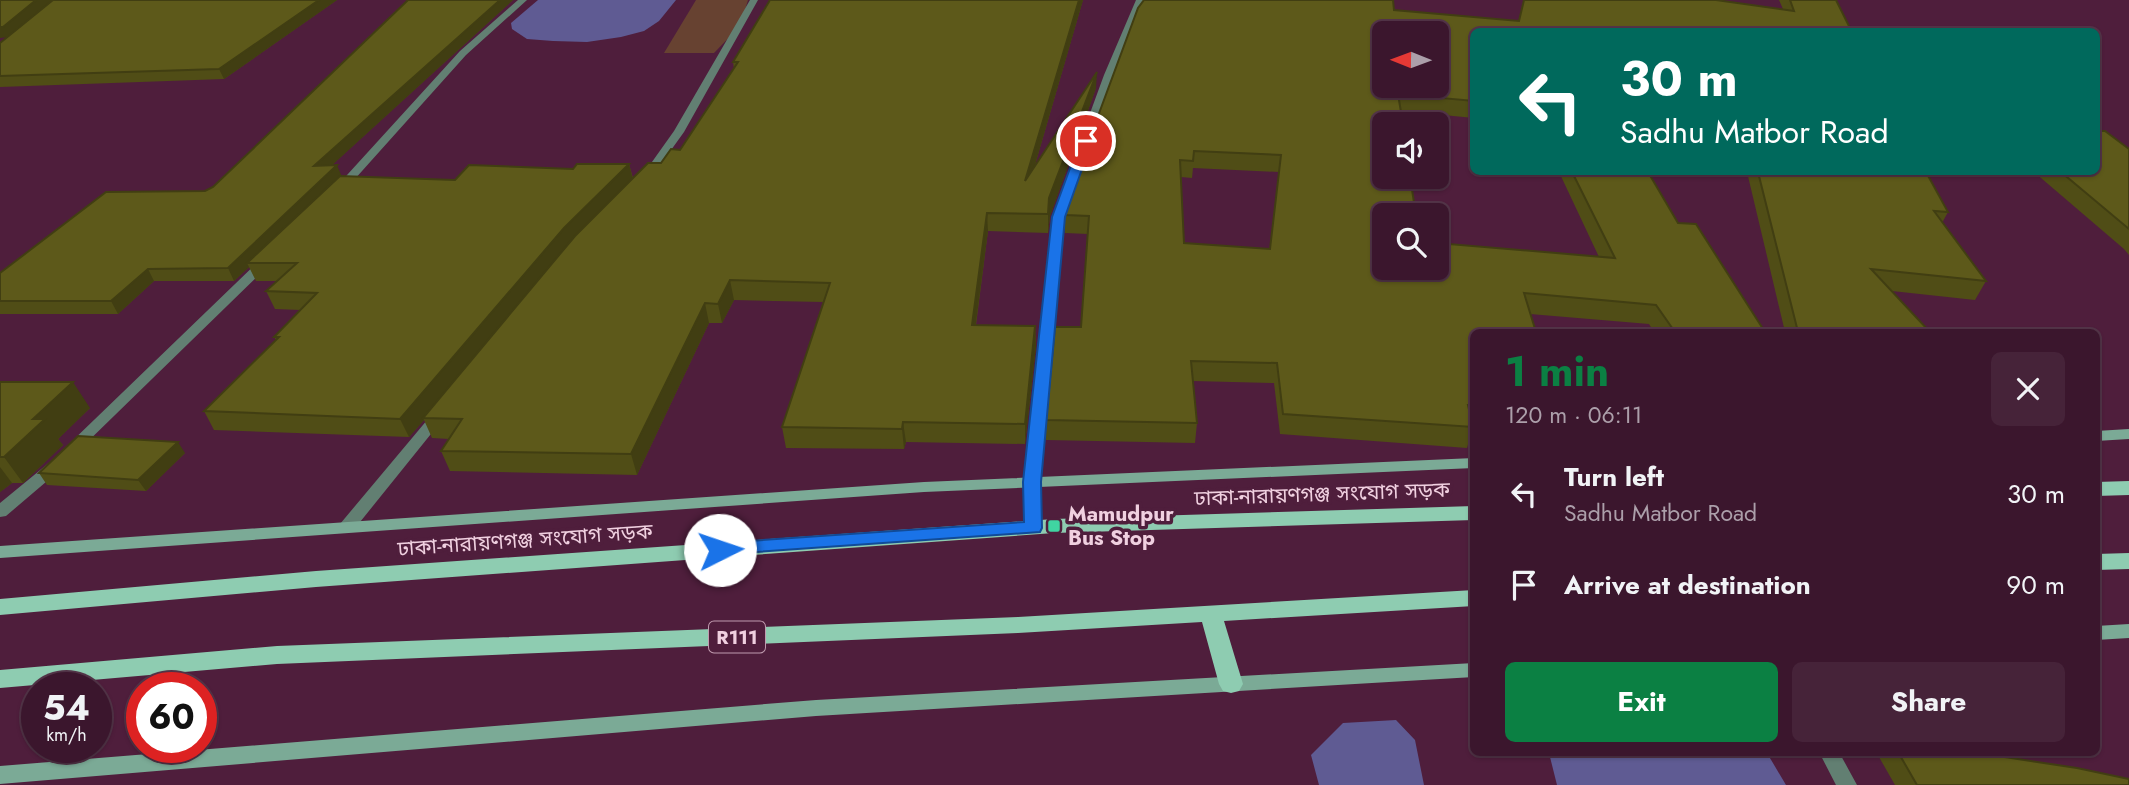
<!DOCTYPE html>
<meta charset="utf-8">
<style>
:root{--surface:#3b162d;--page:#462339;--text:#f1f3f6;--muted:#ac9faa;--line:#543549;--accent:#0b8043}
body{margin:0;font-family:Jost,"Noto Sans Bengali",sans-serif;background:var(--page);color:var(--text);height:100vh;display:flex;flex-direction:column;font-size:26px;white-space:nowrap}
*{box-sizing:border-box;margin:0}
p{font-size:23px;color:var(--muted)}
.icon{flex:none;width:38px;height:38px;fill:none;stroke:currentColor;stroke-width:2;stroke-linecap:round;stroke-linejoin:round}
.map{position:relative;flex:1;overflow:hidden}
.details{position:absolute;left:1470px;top:329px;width:630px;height:427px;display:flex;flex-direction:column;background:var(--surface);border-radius:10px;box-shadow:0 2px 5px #0004,0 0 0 2px var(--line)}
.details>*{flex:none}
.banner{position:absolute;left:1470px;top:28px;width:630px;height:147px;border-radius:10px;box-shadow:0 2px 5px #0004,0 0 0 2px var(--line);background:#00695c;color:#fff;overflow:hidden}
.needle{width:46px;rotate:271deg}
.controls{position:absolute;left:1372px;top:21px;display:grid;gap:14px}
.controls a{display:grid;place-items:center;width:77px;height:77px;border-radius:10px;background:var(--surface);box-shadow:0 2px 5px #0004,0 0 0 2px var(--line);font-size:35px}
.speed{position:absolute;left:21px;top:672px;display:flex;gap:14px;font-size:35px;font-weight:700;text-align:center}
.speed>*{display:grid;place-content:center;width:91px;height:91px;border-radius:50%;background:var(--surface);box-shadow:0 2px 5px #0004,0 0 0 2px var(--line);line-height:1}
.speed small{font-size:18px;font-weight:400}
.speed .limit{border:10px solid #d22;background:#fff;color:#111}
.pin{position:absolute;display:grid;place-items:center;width:60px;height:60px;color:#fff;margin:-30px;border:4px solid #fff;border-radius:50%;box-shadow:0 2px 7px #0007}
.me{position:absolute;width:77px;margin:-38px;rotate:86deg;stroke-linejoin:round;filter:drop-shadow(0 0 5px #0008)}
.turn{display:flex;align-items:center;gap:24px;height:147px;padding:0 35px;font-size:32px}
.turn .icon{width:91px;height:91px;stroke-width:2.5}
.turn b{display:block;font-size:49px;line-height:60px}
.round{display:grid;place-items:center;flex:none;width:74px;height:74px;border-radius:10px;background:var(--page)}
.summary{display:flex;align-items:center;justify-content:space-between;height:119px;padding:0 35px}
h1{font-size:42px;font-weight:700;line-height:52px;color:var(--accent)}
.primary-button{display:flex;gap:14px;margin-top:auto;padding:14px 35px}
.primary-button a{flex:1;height:80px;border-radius:10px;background:var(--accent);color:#fff;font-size:28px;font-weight:700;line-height:80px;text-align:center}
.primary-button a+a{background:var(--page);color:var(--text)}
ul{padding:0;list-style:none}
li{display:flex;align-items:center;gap:21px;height:91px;padding:0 35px}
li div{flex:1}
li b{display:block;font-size:26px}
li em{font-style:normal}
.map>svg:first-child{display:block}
.green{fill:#674231}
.water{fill:#5f5b93}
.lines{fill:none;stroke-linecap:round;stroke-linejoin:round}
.street{fill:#627f72;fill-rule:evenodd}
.secondary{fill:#7baa96;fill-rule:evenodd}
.primary{fill:#8eccb1;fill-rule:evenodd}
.wall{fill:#504d16;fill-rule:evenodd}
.shaded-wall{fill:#413e12}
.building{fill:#5d591a;stroke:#413e12;stroke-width:2;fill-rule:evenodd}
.route{fill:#1a73e8;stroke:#114b97;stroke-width:2}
.poi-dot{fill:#40d4a2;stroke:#4f1e3c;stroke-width:2.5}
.labels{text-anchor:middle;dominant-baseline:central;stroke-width:7;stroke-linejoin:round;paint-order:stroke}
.shield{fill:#4f1e3c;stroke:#c09baf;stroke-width:2}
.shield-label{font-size:19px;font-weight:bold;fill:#f0d0e0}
.street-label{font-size:21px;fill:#f0d0e0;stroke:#4f1e3c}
.poi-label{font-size:21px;font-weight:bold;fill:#f0d0e0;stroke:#4f1e3c;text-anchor:start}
</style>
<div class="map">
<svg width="2129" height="785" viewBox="0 0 2129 785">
<rect width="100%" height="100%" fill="#4f1e3c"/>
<!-- green -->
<path class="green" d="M696,0H748L740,26L714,53H664Z"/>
<!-- water -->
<path class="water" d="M538,0H676L659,21L644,31L621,37L587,42L553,41L527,39L512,29L511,23Z
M1396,720L1415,740L1424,785H1319L1311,755L1343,723Z
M1549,753H1767L1786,785H1557Z"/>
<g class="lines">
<!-- street -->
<path class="street" d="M518,0H527L466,55L345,190H337V186L460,51Z
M750,0H758L684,132L651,178H643L642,176L674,131Z
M1136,0H1144L1114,75L1064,217L1040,482L1041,528L1039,532H1027L1025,528L1024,482L1052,217L1104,75Z
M266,257L272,261L270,264L77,452H67L65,449L67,446L262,258Z
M438,411L443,413L445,416L443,419L352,532H340L338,528L340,524L433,413Z
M55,461L63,466L60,470L6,516L0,517V503L50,462Z
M1819,752H1839L1857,785H1836Z"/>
<!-- secondary -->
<path class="secondary" d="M2129,429V439L2096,441V431Z
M1474,458V468L924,492L0,558V546L924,482Z
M2129,624V638L2096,640V626Z
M1474,663V677L816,716L0,784V766L816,700Z"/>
<!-- primary -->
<path class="primary" d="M2129,481V495L2096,496V482Z
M1474,506V520L1054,533L316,587L0,615V599L316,571L1054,519Z
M2129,553V569L2096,570V554Z
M1474,590V606L1224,621L1243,684L1239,691L1231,693L1223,691L1219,684L1202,622L1018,633L277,664L0,688V670L277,646L1018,617Z"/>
</g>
<!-- wall -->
<path class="wall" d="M337,0L224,79L0,87V43Z
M408,0H513L332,165L342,176L455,180L629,164L633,178L661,163L680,150L734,69L733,62L770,0H1083L1035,165L1096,88L1050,216L1048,233L988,231L976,325L1035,326L1036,346L1025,444L906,442L904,449L786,448L782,427L823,302L734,300L722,323H709L637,475L450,471L441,451L449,439L432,438L424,420L409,437L214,430L204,411L276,340L274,337L301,310L275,309L266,291L278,281H256L249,267L234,281H154L118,314H0V273L205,191L213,187Z
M1779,0H1836L1852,32H1474V118L1401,111L1384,268L1599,257L1559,172H1648L1678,223L1765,332H1654L1649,324L1530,314L1474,332V425H1472L1473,427L1467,448L1280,434L1274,383L1193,381L1197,423L1195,443L1046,440V420L1081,327L1088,234L1065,233V215L1394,10L1519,21L1783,9ZM1193,168L1279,172L1270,249L1184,243L1181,177L1192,178Z
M2129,149V255L2124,249L2034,172H2096Z
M1747,172H1926L1948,212L1942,223L1986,281L1975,300L1892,291L1930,332H1785Z
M0,382L90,408L58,439L63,445L23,483H12L0,492Z
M185,453L146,491L47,485L39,473Z
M1882,752H1898L2129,785H1895L1879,757Z"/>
<!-- shaded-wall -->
<path class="shaded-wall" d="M36,0H53L9,37L0,38V27Z
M319,0H337L224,79L219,69Z
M500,0H513L319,177L314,166Z
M1079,0H1083L1025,199V181Z
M1097,72L1096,88L1050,216L1048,233V214L1049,198Z
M629,164L633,180L423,418L424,420L409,437L400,419L564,228Z
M337,165L342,177L247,263L249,267L234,281L228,268Z
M987,213L988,231L973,345L972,325Z
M148,269L154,281L118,314L111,301Z
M730,280L734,300L722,323L718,304Z
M705,303L709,323L637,475L631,454Z
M1035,326L1036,346L1025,444V424Z
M73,382L90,408L58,439L63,445L23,483L4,457L33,419Z
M903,422L906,442L904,449L902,429Z
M178,442L185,453L146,491L138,480Z
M0,467L12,483L0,492Z"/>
<!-- building -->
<path class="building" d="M0,0H36L3,27H0Z
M53,0H319L219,69L0,76V43Z
M408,0H500L314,166L337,165L228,268L148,269L111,301H0V273L106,192L205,191L213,187Z
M770,0H1079L1025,181L1097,72L1049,198L1048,214L987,213L972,325L1035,326L1025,424L903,422L902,429L782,427L830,283L730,280L718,304L705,303L631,454L441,451L462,419L423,418L575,236L648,163H661L671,149L680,150L738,62H733Z
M1144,0H1393L1394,10L1519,21L1524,0H1716L1794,11L1790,0H1836L1852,32H1474V101L1398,94L1403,124H1384V177H1410L1416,215H1384V268H1437V243L1615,258L1572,172H1648L1678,223L1696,224L1765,332H1675L1656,305L1524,293L1536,332H1474V405H1468L1473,427L1283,414L1277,363L1191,361L1197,423L1046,420L1055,327H1081L1089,216L1065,215L1067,200L1138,8ZM1384,33H1437V86H1384ZM1194,151L1281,155L1270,249L1184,243L1180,160L1193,161Z
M2096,131H2105L2129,149V229L2061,172H2096Z
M577,164H629L564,228L400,419L204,411L279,337H274L317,293L266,291L297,263H247L340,176L455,180L469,165L573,169Z
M1758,172H1926L1948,212L1934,211L1986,281L1871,269L1930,332H1798Z
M0,382H73L33,419H45L4,457H0Z
M78,436L178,442L138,480L39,473Z
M1898,752H1972L2077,768L2129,779V785H1917Z"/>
<!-- route -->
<path class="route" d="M1086,137L1092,141L1065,217L1041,482L1042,528L1040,532L713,555L710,550L713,545L720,543L1024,522L1023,482L1052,217L1080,141Z"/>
<!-- markers -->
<rect class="poi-dot" x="1047" y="519" width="14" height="14" rx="3.5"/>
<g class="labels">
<!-- shield labels -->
<rect class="shield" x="709" y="621.5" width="56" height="31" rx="5"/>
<g class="shield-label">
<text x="737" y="637">R111</text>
</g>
<!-- street labels -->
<g class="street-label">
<text transform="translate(1322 494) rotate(-2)">ঢাকা-নারায়ণগঞ্জ সংযোগ সড়ক</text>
<text transform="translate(525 540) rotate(-4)">ঢাকা-নারায়ণগঞ্জ সংযোগ সড়ক</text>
</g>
<!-- poi labels -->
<g class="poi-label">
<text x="1068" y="514">Mamudpur<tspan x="1068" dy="24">Bus Stop</tspan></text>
</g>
</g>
</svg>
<div class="controls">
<a><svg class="needle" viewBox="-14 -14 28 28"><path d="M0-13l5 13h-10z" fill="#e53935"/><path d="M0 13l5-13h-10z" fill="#ac9faa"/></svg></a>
<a><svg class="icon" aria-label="sound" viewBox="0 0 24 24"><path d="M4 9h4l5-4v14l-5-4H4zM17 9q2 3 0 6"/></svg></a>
<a><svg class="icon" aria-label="search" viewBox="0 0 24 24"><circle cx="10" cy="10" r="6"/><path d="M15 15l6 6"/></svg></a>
</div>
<div class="speed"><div>54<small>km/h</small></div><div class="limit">60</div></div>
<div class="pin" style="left:1086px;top:141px;background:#d93025"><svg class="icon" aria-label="arrive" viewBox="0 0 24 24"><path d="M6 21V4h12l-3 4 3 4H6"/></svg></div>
<svg class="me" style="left:720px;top:550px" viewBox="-20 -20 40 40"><circle r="19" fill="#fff"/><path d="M0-13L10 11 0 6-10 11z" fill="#1a73e8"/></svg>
<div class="banner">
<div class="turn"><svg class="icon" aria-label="left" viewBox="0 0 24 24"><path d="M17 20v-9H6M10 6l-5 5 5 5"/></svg><div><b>30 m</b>Sadhu Matbor Road</div></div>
</div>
<section class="details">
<div class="summary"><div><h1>1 min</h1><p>120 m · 06:11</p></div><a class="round"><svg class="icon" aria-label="close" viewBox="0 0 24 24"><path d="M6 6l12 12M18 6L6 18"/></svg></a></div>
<ul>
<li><svg class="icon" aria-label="left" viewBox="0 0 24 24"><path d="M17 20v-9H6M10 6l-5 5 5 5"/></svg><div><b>Turn left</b><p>Sadhu Matbor Road</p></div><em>30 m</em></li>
<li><svg class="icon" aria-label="arrive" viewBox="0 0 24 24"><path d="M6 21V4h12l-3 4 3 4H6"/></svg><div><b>Arrive at destination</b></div><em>90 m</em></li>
</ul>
<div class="primary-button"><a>Exit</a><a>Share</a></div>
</section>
</div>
